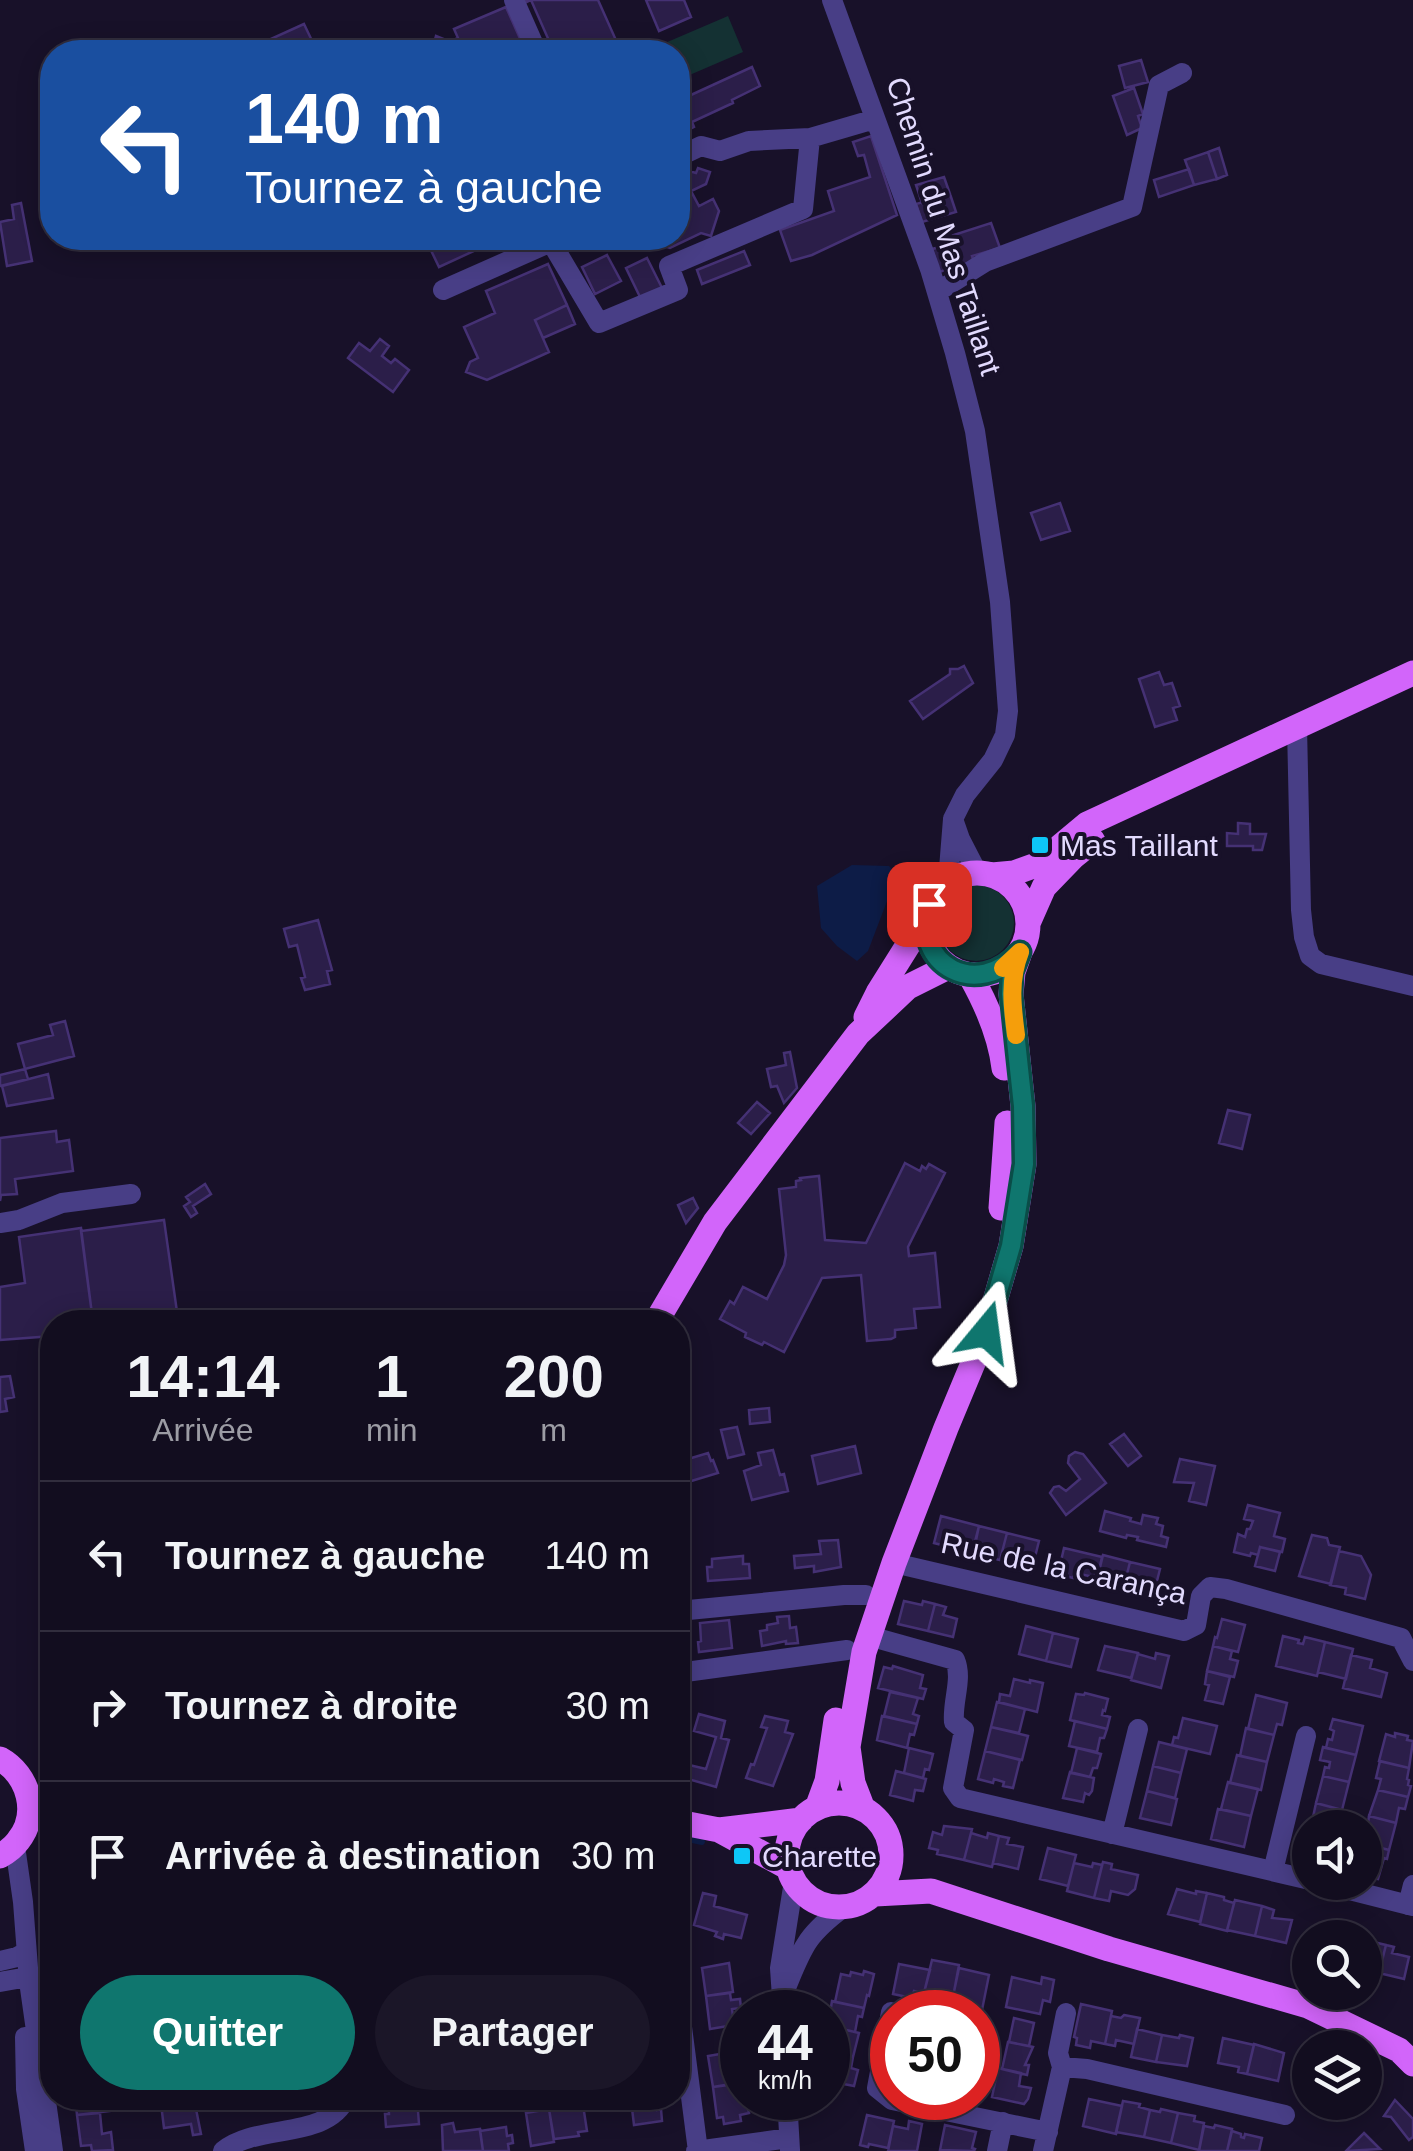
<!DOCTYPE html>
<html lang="fr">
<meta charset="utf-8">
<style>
:root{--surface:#120d1f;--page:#1b1628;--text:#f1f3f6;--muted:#9c9ca4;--line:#312d3d;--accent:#0f766e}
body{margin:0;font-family:Helvetica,sans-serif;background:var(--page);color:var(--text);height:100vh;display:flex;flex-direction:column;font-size:38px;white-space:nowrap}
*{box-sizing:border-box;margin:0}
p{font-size:32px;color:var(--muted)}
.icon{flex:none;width:55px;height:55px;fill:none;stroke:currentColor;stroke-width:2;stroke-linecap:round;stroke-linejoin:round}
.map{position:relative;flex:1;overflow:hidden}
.panel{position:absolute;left:40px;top:1310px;width:650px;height:800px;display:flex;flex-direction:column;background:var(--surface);border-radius:40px;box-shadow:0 5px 25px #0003,0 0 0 2px var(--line)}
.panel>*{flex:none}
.hud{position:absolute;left:40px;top:40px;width:650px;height:210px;border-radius:40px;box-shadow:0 5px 25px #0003,0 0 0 2px var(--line);background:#1a4fa0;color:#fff;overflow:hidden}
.fabs{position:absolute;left:1292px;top:1810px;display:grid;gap:20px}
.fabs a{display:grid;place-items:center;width:90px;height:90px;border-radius:50%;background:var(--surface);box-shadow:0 5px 25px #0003,0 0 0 2px var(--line);font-size:50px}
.speed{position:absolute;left:720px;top:1990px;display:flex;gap:20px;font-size:50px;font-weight:700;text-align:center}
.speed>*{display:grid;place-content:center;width:130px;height:130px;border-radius:50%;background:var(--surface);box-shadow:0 5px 25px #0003,0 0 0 2px var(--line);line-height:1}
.speed small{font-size:25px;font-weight:400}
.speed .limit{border:15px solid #d22;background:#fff;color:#111}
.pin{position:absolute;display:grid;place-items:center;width:85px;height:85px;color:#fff;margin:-42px;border-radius:20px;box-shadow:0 5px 15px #0006}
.me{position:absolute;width:110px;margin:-55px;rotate:16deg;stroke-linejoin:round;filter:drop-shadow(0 0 8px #0008)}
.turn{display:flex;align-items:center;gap:35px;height:210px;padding:0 40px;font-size:45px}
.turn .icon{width:130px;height:130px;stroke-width:2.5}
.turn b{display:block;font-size:70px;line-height:85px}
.eta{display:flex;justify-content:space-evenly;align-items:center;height:170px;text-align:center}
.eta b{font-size:60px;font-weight:600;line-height:70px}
.action{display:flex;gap:20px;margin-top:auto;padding:20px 40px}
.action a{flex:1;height:115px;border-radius:60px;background:var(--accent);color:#fff;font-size:40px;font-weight:600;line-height:115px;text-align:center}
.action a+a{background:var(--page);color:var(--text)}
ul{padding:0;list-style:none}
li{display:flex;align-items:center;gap:30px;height:150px;padding:0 40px;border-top:2px solid var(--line)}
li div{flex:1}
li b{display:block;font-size:38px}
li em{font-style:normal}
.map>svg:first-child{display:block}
.green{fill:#143133}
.water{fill:#0d1c47}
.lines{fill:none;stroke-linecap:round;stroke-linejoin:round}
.stream{stroke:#0d1c47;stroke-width:6}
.building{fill:#2b1e49;stroke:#453174;stroke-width:2.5}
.minor{stroke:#483e86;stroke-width:20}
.major{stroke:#d265fa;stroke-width:25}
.route-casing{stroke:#0a4d48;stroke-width:25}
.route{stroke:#0f766e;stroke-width:18}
.slow{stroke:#f59e0b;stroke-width:18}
.poi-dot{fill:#0dc7f7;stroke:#181129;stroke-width:4}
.labels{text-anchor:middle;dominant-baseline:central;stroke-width:8;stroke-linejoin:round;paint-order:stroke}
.street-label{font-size:30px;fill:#e2dafe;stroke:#181129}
.poi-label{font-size:30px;fill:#e2dafe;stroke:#181129;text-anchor:start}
</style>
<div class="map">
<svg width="1413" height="2151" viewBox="0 0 1413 2151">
<rect width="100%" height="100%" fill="#181129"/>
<!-- green -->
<path class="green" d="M728,16L743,52L678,80V52H661L658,46Z
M938 923a38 38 0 1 1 76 0a38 38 0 1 1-76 0Z"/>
<!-- water -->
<path class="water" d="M852,865L889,866L897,875L868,951L857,961L837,946L821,928L817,886Z"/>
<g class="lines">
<!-- stream -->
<path class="stream" d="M678,1837L702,1842"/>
</g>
<!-- building -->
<path class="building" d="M523,0H598L615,38L581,52H554L531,0L525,3Z
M646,0H684L691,17L659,31Z
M506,7L522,43L499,52H435L433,47L436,36L446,40L447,43L458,38L454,29Z
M304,24L315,47L302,52H242Z
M1141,60L1148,82L1125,88L1119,66Z
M752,67L760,86L732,100L733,103L692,122L694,127L678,135V109L683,107L680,100Z
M1134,88L1143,114L1138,116L1142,128L1127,135L1113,96Z
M871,136L897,215L812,255L791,261L780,230L834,211L828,191L870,177L864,155L858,156L853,142Z
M1219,148L1227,175L1217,179L1208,152Z
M1208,152L1217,179L1194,185L1185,160Z
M684,164L689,168V171L696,173L698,168L710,172L706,184L691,191L699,206L713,199L719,211L711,236L701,233L670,248L657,244L654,238H678V217L680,215L678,209V167Z
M1189,169L1194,185L1159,197L1154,180Z
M944,177L950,194L922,203L916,185Z
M950,194L956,212L922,222L916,204Z
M21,203L32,261L7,266L0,222L14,219L12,205Z
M991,223L1000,248L972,256L974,262L939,272L932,249L940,247L938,240Z
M436,238H502L439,267L427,242Z
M744,251L750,265L702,284L697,270Z
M607,255L621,281L595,294L582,267Z
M647,258L662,288L641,299L626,268Z
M548,264L567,305L535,320L549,352L487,380L466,372L470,362L478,358L464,327L495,313L486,291Z
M567,305L575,324L543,338L535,320Z
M380,339L389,346L382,356L391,363L395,359L409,370L393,392L348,358L359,343L370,351Z
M1060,503L1070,531L1041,540L1031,513Z
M964,666L973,683L923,719L910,701L950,674V669H958Z
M1159,672L1164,685L1172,683L1180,706L1173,708L1177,720L1155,727L1139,679Z
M1238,823L1250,824V834H1266L1262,850H1253V846H1227V833L1238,834Z
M318,920L332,970L327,971L330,984L305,990L301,978L305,977L297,945L289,947L284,929Z
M65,1021L74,1056L25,1069L18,1044L53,1035L50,1025Z
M790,1052L797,1088L784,1103L777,1086L771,1087L767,1069L786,1065L784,1053Z
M25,1069L28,1079L0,1086V1075Z
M48,1074L53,1098L7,1106L2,1086Z
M757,1102L770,1113L751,1134L738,1123Z
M1228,1110L1250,1115L1242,1149L1219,1143Z
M56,1131L57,1142L69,1140L73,1171L15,1179L17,1194L1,1195L0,1201V1138Z
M905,1163L920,1171L922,1166L926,1169L929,1164L945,1173L908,1247L909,1256L935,1253L940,1307L914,1309L916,1328L895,1330V1337L891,1339L867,1341L861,1275L822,1278L784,1352L764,1342L762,1345L745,1337L746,1333L720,1319L730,1301L734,1304L743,1287L767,1299L784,1265L786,1255L779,1189L796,1187V1181L801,1180L800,1178L819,1176L825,1240L866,1243Z
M205,1184L211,1194L193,1206L197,1213L191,1217L184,1206L190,1202L186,1197Z
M693,1198L698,1208L686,1223L678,1205Z
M164,1220L178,1319L153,1322H93L81,1231Z
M81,1228L93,1322H52V1336L0,1340V1287L25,1283L19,1237Z
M10,1376L14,1397L5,1399L7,1411L0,1412V1377Z
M769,1408L770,1422L750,1424L749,1410Z
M737,1427L744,1454L728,1458L721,1430Z
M1124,1434L1141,1456L1128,1466L1110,1444Z
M855,1446L861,1473L818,1484L812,1456Z
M773,1450L780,1475L784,1474L788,1491L752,1500L744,1471L761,1465L758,1453Z
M1075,1452L1083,1454L1106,1483L1066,1515L1050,1493L1054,1487L1059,1486L1066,1491L1080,1479L1068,1463L1069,1456Z
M708,1453L711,1461L713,1460L718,1473L678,1485V1462Z
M1180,1459L1215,1466L1206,1505L1189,1501L1194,1483L1174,1482Z
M1248,1505L1280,1513L1274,1536L1285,1539L1282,1552L1260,1547L1258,1555L1251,1553L1250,1556L1234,1552L1238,1534L1245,1537L1247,1529H1250L1253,1521L1244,1519Z
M1105,1511L1131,1518L1130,1521L1141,1524L1143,1515L1158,1518L1156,1524L1163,1526L1161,1536L1168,1538L1166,1547L1137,1540L1138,1537L1127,1535L1126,1538L1100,1531Z
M941,1516L979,1526L972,1553L963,1551L964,1548L958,1546L953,1548L934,1543Z
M979,1526L1007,1533L1000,1560L990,1558L992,1550L975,1545Z
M1007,1533L1039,1541L1031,1573L1010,1568L1011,1563L1000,1560Z
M1312,1535L1327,1538L1329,1545L1340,1547L1331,1584L1299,1576Z
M838,1540L841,1567L814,1572V1566L795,1568L794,1556L821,1554L819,1541Z
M1260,1547L1280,1552L1275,1571L1255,1566Z
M1064,1548L1102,1557L1096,1584L1088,1582L1089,1576L1075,1573L1073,1578L1058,1574Z
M1339,1551L1361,1556L1371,1575L1365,1599L1345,1594L1346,1588L1330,1585Z
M1103,1555L1130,1562L1123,1590L1096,1584Z
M743,1556V1564H749L750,1578L708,1581L707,1567H712V1559Z
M1130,1562L1160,1569L1154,1593L1135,1589L1134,1593L1123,1590Z
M904,1601L922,1605L923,1601L935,1604L928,1631L898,1624Z
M935,1604L946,1607L943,1615L957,1619L953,1637L928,1631Z
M789,1616L790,1628L796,1627L798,1643L786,1644V1641L762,1646L760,1631L767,1630V1625L778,1623L777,1617Z
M1222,1619L1245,1625L1238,1652L1213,1646L1215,1637L1217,1638Z
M729,1620L732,1648L699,1652L698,1642L701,1641L700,1623Z
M1026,1626L1053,1633L1046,1661L1019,1654Z
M1053,1633L1078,1639L1071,1667L1046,1661Z
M1283,1636L1299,1640L1298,1643L1303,1644L1305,1637L1325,1642L1317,1676L1276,1666Z
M1325,1642L1353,1649L1346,1679L1318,1672Z
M1105,1646L1138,1653L1131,1678L1098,1670Z
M1213,1646L1232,1651L1230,1659L1238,1661L1234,1677L1207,1671Z
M1156,1653L1169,1656L1161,1688L1131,1680L1138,1654L1155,1659Z
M1351,1655L1372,1660L1370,1668L1387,1673L1381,1697L1343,1688Z
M893,1666L923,1675L920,1688L926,1689L923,1699L878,1688L884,1667L892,1669Z
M1207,1671L1230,1677L1223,1704L1205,1700L1209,1685L1205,1684Z
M1014,1679L1030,1683V1680L1043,1683L1037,1712L999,1702L1000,1694L1010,1696Z
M890,1692L918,1698L913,1714L919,1716L917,1724L884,1716Z
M1085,1693L1108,1699L1105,1711L1103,1710L1102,1715L1110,1717L1107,1729L1070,1720L1076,1694L1084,1695Z
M1256,1695L1287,1703L1282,1725L1277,1724L1274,1735L1248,1729Z
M997,1702L1025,1709L1019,1733L991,1727Z
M699,1714L725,1721L721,1738L729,1740L716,1787L681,1777L685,1764L706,1769L716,1737L694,1731Z
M765,1716L788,1721L785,1732L793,1734L773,1786L746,1778L751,1764L754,1765L767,1728L761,1727Z
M882,1716L917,1724L914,1735L910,1734L907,1748L877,1740Z
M1183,1718L1217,1726L1210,1754L1172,1745L1174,1737L1178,1738Z
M1333,1719L1363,1726L1356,1755L1326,1748L1328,1739L1332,1740L1334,1731L1330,1729Z
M1075,1721L1107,1729L1104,1738H1100L1097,1752L1069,1746Z
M991,1727L1028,1736L1022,1760L985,1751Z
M1246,1728L1274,1735L1267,1762L1240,1756Z
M1395,1733L1408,1736L1407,1740L1413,1741L1409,1768L1379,1761L1386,1734L1395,1737Z
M1159,1742L1187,1749L1181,1773L1153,1766Z
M1323,1747L1356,1755L1349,1782L1323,1776L1325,1767L1329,1768L1330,1762L1320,1760Z
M909,1748L933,1754L929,1770L925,1769L923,1778L904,1773Z
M1077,1748L1101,1754L1097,1768H1093L1090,1777L1071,1773Z
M985,1751L1020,1760L1013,1788L1003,1786L1004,1782L994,1779L993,1783L978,1779Z
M1237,1755L1267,1762L1261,1790L1230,1783Z
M1380,1761L1409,1768L1407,1779L1409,1780L1408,1785L1411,1786L1408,1797L1378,1790L1381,1779L1376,1778Z
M1153,1766L1181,1773L1175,1798L1147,1791Z
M896,1771L926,1779L923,1791L915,1790L913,1801L890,1795Z
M1070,1772L1094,1778L1092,1791L1089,1795L1085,1793L1083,1802L1063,1798Z
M1323,1776L1349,1782L1342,1810L1316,1803Z
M1228,1782L1258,1789L1251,1816L1221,1809Z
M1378,1790L1408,1797L1405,1809L1399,1808L1396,1823L1369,1816Z
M1147,1791L1177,1799L1171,1825L1140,1818Z
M1316,1803L1342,1810L1338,1828H1310V1831L1306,1830L1308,1821L1312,1822Z
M1218,1809L1251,1816L1244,1847L1211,1839Z
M1369,1816L1396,1823L1389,1850L1365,1844Z
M944,1826L972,1829L964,1860L937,1854L938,1850L929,1848L933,1832L942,1835Z
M971,1833L987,1838L988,1833L999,1836L992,1867L964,1860Z
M999,1836L1009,1838L1007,1844L1023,1847L1018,1869L993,1863Z
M1365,1844L1389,1850L1387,1859L1384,1858L1378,1879L1365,1876Z
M1048,1848L1076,1855L1068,1886L1040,1879Z
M1103,1862L1112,1864L1111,1869L1138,1875L1135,1889L1128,1895L1111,1891L1109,1901L1094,1898Z
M1074,1863L1092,1867L1093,1863L1102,1865L1094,1898L1067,1891Z
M1177,1889L1196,1894V1891L1207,1893L1200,1922L1168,1914Z
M703,1893L716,1896L714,1906L747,1915L741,1938L724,1934L723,1939L715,1936L717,1932L694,1925Z
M1207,1893L1224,1897V1900L1234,1903L1227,1931L1200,1924Z
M1235,1900L1262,1906L1255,1936L1227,1930Z
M1262,1906L1274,1910L1272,1918L1292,1920L1286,1943L1255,1936Z
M1365,1940L1386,1945L1380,1968L1365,1964Z
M1386,1945L1394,1947L1392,1953L1409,1957L1404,1979L1379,1973Z
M932,1960L959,1965L953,1997L934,1993L933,1996L924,1993Z
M729,1963L733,1992L706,1996L702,1968Z
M899,1964L930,1970L924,1993L914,1991L912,1998L893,1994Z
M959,1968L989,1975L980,2020L978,2019V2012H967L968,2010L951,2006Z
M864,1971L874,1974L869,1996L867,1995L864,2008L835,2002L841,1974L850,1976L851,1972L863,1975Z
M1012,1977L1041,1984L1042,1977L1054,1980L1050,2002L1043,2000L1040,2014L1006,2007Z
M730,1993L731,2000L740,1999L741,2008L732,2009L733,2016H739L740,2024L710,2029L706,1996Z
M832,2001L864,2008L862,2017L858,2016L855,2032L828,2026Z
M1081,2004L1112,2011L1105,2044L1091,2041L1090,2048L1076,2045L1077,2038L1074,2037Z
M1124,2015L1140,2018L1134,2044L1116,2040L1115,2046L1105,2044L1111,2016L1121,2018Z
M1014,2018L1034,2023L1029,2046L1009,2042Z
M829,2026L859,2033L853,2057L828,2052Z
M1137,2029L1162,2035L1156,2062L1131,2057Z
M1162,2035L1179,2038L1180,2035L1193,2038L1187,2066L1156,2062Z
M1223,2038L1254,2045L1247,2074L1238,2072L1239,2067L1218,2063Z
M1008,2042L1033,2047L1025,2065H1029L1027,2075L1002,2069Z
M1254,2044L1284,2053L1278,2081L1247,2074Z
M732,2052L737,2083L713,2087L708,2056Z
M829,2052L853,2057L851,2068L858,2070L854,2086L828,2081Z
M998,2068L1021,2073L1019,2086L1031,2088L1028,2099L1024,2104L992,2097Z
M736,2084L738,2099L746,2098L749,2113L740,2115L741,2121L724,2124L723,2117L717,2118L713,2087Z
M80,2098H108L110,2111L77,2115L76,2105H81Z
M388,2098H417L419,2124L386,2127L385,2114H389Z
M646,2098H655L657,2110L661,2109L662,2121L634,2125L631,2100Z
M1089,2099L1122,2106L1116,2134L1083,2126Z
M1395,2100L1413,2119V2137L1409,2140L1391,2117L1384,2116Z
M189,2101V2104H195L201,2134L193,2135L191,2124L164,2128L161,2104Z
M1123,2101L1140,2104L1139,2107L1150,2110L1144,2137L1116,2132Z
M583,2105L587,2131L578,2132L579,2136L554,2139L549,2109Z
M549,2109L554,2142L531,2146L526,2113Z
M1161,2109L1178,2113L1171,2143L1144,2137L1150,2110L1160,2112Z
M100,2113L102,2134L111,2132L113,2150L92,2151L91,2145L81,2146L77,2115Z
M1178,2113L1195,2116L1194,2121L1204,2123L1199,2150L1171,2143Z
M867,2115L894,2121L888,2148L869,2144L868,2147L860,2145Z
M909,2121L922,2124L917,2151H888L893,2126L908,2129Z
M453,2123L455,2132L480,2129L483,2151H443L442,2125Z
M945,2125L976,2132L972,2148L975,2149L974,2151L940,2150Z
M1215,2125L1232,2129L1227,2151H1199L1204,2126L1214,2128Z
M506,2127L507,2136L512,2135L513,2143L508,2144L509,2151H483L480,2131Z
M1232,2131L1241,2134V2137L1244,2138L1245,2134L1262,2138L1259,2151H1227Z
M1364,2133L1380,2149L1346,2151Z"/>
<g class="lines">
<!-- minor -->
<path class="minor" d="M514,0L537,52
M832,0L930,269L955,353L975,431L1000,602L1008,711L1005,735L993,760L965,795L953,819
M678,157L701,146L720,151L749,141L810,138
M443,290L551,242L599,323L678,290L669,266L803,209L810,138L875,119
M937,292L985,262L1132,207L1159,85L1182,73
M1297,727L1301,910L1304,937L1310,956L1321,964L1413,986
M948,881L953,819L960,839L977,872
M0,1223L19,1220L62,1203L131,1194
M894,1563L1184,1631L1196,1625L1201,1596L1210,1587L1226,1589L1401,1638L1413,1661
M678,1611L844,1595H866
M869,1636L955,1660C963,1679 952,1701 954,1722L964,1730L953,1788L960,1798L1310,1880
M678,1673L847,1650
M1112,1834L1138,1729
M15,1846L23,1902L29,1981L53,2151
M1273,1871L1306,1736
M1318,1882L1413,1906
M1408,1905L1413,1885
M0,1961L17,1957L26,1952
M0,1982L28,1977
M785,1990C803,1947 805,1936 844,1907
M678,2012L682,2027L698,2151
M783,2012L780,1968L794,1881
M892,2013L891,2012L877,2088L892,2100L1048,2132
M25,2037L26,2089L35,2151
M1062,2067L1087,2069L1285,2115
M787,2098L790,2150
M223,2151C257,2123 327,2140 346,2098
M696,2151L789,2138
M997,2151L1003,2122
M1043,2151L1062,2067L1058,2053L1066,2013"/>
<!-- major -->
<path class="major" d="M926 924a51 51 0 1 1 102 0a51 51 0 1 1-102 0Z
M992,875L1014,873L1039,864L1087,824L1413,673
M1029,921L1044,887L1073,857L1093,841
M970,975C987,1005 1000,1035 1004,1068
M866,1017L878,993L925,918
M1001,1208L1007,1123
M656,1322L715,1222L858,1034L908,987L948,967
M0,1759C29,1775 40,1814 18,1841C13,1848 7,1852 0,1856
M787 1855a52 52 0 1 1 104 0a52 52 0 1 1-104 0Z
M817,1808L827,1781L836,1720
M863,1809L853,1783L848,1747L864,1652L894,1563L946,1428L986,1332L1011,1246L1024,1164L1023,1106L1011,994L1013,972L1020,952
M678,1822L719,1830L801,1820
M719,1830L789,1868
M875,1894L931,1891L1109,1949L1308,2006L1399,2050L1413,2064"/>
</g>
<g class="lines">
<defs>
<path id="route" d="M929,904C911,966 978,1000 1020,952L1012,972L1011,994L1023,1106L1024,1164L1011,1246L986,1332"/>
</defs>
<!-- route casing -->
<use href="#route" class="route-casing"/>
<!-- route -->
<use href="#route" class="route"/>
<!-- slow -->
<path class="slow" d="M1003,968L1020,952C1009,980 1012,1005 1016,1035"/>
</g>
<!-- markers -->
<g class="poi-dot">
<rect x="1030" y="835" width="20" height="20" rx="5"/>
<rect x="732" y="1846" width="20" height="20" rx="5"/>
</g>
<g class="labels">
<!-- street labels -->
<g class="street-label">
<text transform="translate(944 226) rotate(72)">Chemin du Mas Taillant</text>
<text transform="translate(1064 1568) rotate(12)">Rue de la Carança</text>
</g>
<!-- poi labels -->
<g class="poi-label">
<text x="1060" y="845">Mas Taillant</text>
<text x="762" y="1856">Charette</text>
</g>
</g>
</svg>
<div class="fabs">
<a><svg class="icon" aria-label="sound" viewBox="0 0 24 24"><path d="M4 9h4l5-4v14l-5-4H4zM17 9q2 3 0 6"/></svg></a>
<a><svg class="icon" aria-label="search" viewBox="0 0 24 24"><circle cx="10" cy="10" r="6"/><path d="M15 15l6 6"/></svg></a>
<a><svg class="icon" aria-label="layers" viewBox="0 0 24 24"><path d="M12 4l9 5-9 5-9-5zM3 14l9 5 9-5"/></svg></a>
</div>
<div class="speed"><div>44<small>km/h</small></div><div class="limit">50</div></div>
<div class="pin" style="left:929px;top:904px;background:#d93025"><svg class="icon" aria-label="arrive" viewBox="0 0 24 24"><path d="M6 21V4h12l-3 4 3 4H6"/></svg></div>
<svg class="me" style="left:986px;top:1332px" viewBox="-20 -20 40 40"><path d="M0-17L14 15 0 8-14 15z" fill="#0f766e" stroke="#fff" stroke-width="4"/></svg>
<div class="hud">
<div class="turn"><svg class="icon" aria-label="left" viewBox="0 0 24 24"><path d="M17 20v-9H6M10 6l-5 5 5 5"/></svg><div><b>140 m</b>Tournez à gauche</div></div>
</div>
<section class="panel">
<div class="eta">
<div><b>14:14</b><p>Arrivée</p></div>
<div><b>1</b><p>min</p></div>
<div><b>200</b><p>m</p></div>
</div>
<ul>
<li><svg class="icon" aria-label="left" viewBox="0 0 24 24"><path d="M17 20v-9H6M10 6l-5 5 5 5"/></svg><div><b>Tournez à gauche</b></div><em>140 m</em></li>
<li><svg class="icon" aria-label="right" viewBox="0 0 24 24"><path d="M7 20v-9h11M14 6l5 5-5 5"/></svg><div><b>Tournez à droite</b></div><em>30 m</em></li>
<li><svg class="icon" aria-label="arrive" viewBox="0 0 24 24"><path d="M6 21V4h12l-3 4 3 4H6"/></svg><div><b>Arrivée à destination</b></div><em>30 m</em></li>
</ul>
<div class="action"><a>Quitter</a><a>Partager</a></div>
</section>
</div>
